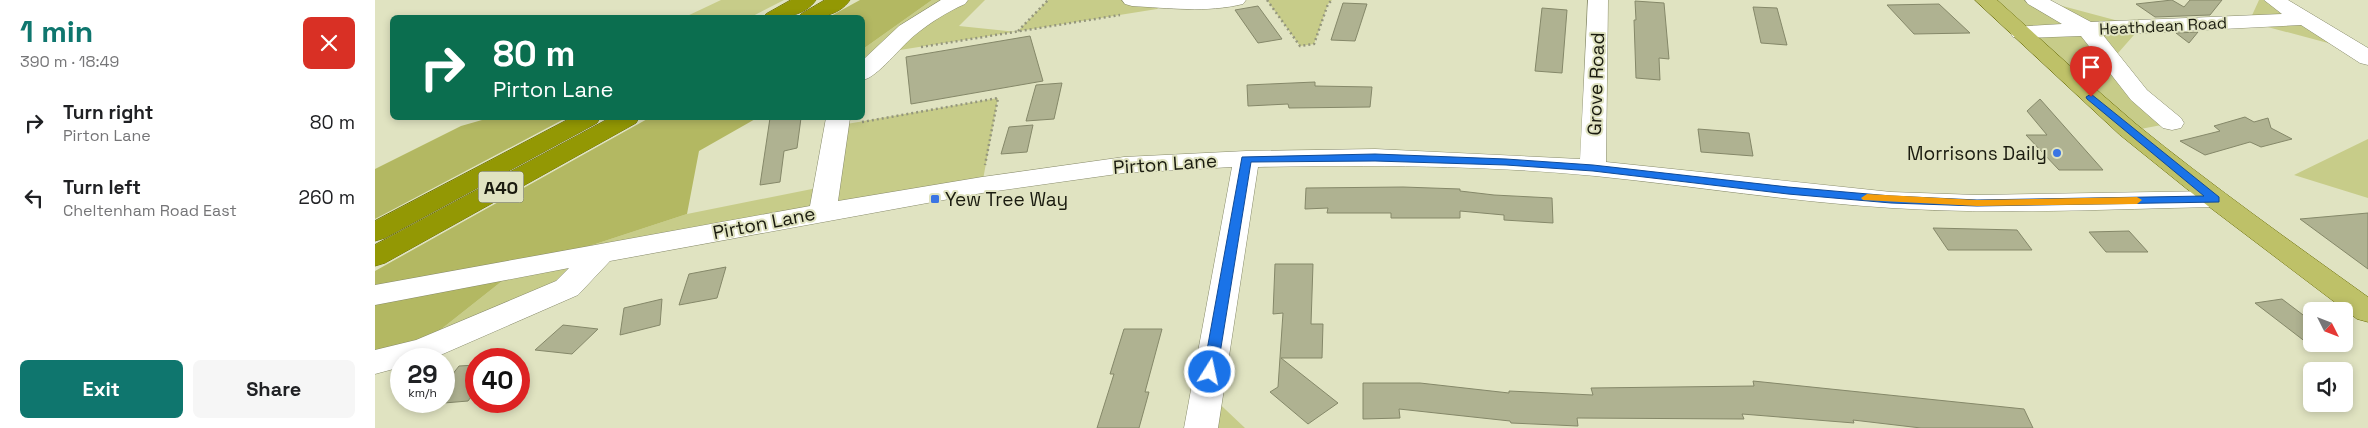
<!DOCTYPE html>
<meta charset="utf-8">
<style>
:root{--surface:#fff;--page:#f6f6f6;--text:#202124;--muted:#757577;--accent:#0f766e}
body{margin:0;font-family:"Space Grotesk",sans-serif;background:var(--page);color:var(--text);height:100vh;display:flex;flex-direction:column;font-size:19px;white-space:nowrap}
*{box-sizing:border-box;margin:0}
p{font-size:16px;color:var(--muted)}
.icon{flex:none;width:28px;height:28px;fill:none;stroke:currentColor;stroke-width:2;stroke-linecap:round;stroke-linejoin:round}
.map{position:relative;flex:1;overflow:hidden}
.details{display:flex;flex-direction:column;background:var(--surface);width:375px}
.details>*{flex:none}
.hud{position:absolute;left:15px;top:15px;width:475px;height:105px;border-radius:8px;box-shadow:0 2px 8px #0003;background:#0b6e4f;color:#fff;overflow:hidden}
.needle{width:32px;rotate:132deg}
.tools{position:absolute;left:1928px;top:302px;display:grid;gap:10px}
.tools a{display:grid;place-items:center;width:50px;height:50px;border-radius:8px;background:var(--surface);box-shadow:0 2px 8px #0003;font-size:25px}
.speed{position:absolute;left:15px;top:348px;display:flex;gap:10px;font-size:25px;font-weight:700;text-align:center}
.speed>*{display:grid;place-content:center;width:65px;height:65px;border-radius:50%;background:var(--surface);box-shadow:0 2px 8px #0003;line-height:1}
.speed small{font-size:12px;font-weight:400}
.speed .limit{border:8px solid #d22;background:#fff;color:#111}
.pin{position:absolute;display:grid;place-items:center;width:42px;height:42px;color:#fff;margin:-51px -21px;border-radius:50% 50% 50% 0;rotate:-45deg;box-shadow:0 0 5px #0007}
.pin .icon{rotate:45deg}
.me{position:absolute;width:55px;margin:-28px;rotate:10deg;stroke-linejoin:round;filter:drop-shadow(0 0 4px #0008)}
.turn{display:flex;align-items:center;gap:18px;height:105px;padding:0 20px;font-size:22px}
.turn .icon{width:65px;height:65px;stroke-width:2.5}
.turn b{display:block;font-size:35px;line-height:42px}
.round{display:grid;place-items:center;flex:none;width:52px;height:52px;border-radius:8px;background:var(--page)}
.headline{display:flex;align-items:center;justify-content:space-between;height:85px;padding:0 20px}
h1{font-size:30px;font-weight:700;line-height:38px;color:var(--accent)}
.cta{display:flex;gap:10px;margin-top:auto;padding:10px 20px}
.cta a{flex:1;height:58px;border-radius:8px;background:var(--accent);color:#fff;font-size:20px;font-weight:700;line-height:58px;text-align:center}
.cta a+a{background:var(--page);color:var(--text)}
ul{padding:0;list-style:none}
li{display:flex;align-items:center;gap:15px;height:75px;padding:0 20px}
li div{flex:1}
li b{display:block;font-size:19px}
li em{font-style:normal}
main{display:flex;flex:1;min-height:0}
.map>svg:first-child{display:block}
.green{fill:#c7cc89}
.forest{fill:#b3b862}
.building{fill:#afb291;stroke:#858869}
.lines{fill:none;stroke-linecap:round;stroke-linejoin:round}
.minor-casing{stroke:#878a6a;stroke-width:1}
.major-casing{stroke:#696c08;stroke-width:1}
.highway-casing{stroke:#696c08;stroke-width:1}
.path{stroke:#94967d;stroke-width:2.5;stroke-dasharray:2 3;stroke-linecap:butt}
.minor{fill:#fff;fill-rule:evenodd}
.major{fill:#bec168;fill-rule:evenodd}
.highway{fill:#939804;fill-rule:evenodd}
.route{fill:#1a73e8;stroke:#114b97}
.slow{fill:#f59e0b}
.poi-dot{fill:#3b75e4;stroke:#e0e3c1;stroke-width:2}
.labels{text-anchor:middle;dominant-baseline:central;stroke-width:4;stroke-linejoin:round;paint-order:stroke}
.far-street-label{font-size:16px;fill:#1a1b0f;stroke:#e0e3c1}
.shield{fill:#e0e3c1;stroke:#555744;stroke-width:1}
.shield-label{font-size:18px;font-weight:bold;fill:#1a1b0f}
.street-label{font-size:19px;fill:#1a1b0f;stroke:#e0e3c1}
.poi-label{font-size:19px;fill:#1a1b0f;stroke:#e0e3c1;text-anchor:end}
</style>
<main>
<section class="details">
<div class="headline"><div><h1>1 min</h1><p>390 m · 18:49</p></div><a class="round" style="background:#d93025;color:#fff"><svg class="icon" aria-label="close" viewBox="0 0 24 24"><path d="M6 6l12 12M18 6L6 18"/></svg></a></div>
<ul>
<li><svg class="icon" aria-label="right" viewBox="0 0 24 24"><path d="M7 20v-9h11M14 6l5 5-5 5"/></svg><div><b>Turn right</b><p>Pirton Lane</p></div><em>80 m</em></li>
<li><svg class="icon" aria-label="left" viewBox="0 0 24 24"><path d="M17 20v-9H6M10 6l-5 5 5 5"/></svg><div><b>Turn left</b><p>Cheltenham Road East</p></div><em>260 m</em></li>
</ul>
<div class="cta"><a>Exit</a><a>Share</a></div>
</section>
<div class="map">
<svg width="1993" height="428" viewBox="0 0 1993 428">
<rect width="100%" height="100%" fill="#e0e3c1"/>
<!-- green -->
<path class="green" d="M346,0H409L376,17H310Z
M557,0H610L584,26L642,32L673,0H851L788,3L782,9L506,53L488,73V49Z
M892,0H957L953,4L939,44L925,46Z
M1610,0H1665L1766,27L1736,61L1797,123L1755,131Z
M1884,0H1899L1979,50L1874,22Z
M623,98L607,185L225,254L192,288L55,338L141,270L312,214L452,186L460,126Z
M1993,139V198L1919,175Z
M832,392L870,428H826Z"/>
<!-- forest -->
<path class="forest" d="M485,0H557L488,49V18L454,17Z
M114,118H191L0,219V169L86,126Z
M274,118H382L324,151L312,214L141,270L55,338L0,352V271Z"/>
<!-- building -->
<path class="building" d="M1797,0L1809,7L1815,0H1847L1835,15L1780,17L1761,4Z
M1260,1L1289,3L1294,59L1284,58L1285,80L1261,78L1259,20H1261Z
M968,3L992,4L980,41L956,40Z
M1564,4L1595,33L1539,34L1512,5Z
M883,6L907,39L883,43L860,10Z
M1378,7L1402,8L1412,45L1386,43Z
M1167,8L1192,10L1187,73L1160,71Z
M1823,32L1814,43L1801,33Z
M655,36L668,81L536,104L531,57Z
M940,82V86L997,87L995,107L914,108L913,104L873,106L872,85Z
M687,83L679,119L651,121L661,85Z
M1665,99L1728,170H1684L1651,135H1672L1652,111Z
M1870,117L1879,122L1893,118L1896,128L1917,139L1886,147L1875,142L1830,155L1805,141L1845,131L1839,126Z
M395,118H426L422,148L409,151L405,182L385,185Z
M658,125L652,152L626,154L634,127Z
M1323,129L1374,133L1378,156L1326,152Z
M1028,187L1085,189V191L1119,195L1177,198L1178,223L1129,220V215L1085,211V218H1016V213H952L953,208L930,209L931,188Z
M1993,213V269L1925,219Z
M1558,228L1642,230L1657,250H1573Z
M1754,231L1773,252H1731L1714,232Z
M900,264H938L936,324H948L947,358H906L963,403L933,424L895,392L903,387L908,313L898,314Z
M351,267L342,298L304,305L314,274Z
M287,299L285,325L245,335L249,308Z
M1907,299L1936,321V346L1880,303Z
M188,325L223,329L197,354L160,350Z
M749,329H787L770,392H774L764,428H722L739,374H735Z
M101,365V390L93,401L69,403V385L84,366Z
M1378,381L1649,409L1658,428H1546L1478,420L1479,423L1367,414L1369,419L1202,418L1203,426L1136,423L1135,421L1024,409L1025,418L988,419V383H1045L1134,393V391L1218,395L1216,388L1379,386Z"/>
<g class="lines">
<defs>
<path id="minor" d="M566,0H593L590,4C572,12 556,22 540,35C526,46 503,77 488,80V60L490,58L524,26Z
M747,0H871L868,4C832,13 794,8 757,6L750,4Z
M1213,0H1233L1231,162L1516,192L1602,195L1840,191L1850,193L1853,199L1850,205L1840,207C1733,209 1624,215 1517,208C1418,202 1319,186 1220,176C1108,165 995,165 883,167L843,428H809L857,167L749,173L607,193L235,261L203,295L61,357L26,359V367L0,374V350L41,340L181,281L194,268L0,305V285L435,206L451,118H475L463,201L607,177L749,157L871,151L1000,149L1205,159Z
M1650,0H1675L1716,22L1907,14L1889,0H1913L1993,48V65L1985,63L1926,25L1728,35L1772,90L1806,118L1809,123L1806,128L1797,130L1788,128L1756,100L1706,36L1646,38L1638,37L1635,32L1638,27L1687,24L1653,4Z"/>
<path id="major" d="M1600,0H1622C1668,41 1714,84 1761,124C1836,185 1915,241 1993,297V322L1982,319L1833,206L1745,135Z"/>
<path id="highway" d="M416,0H441C429,17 407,18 388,18L391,14Z
M450,0H475C463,17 442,18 423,18L426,14Z
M196,118H225L222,123L10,238L0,241V221Z
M235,118H264L261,123L10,263L0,266V245Z"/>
</defs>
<!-- minor casing -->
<use href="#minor" class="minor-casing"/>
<!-- major casing -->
<use href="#major" class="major-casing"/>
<!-- highway casing -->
<use href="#highway" class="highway-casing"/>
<!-- path -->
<path class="path" d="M892,0L925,46L939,44L953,4L957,0
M643,31L673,0
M546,47L745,15
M487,122L623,98L610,165"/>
<!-- minor -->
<use href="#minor" class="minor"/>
<!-- major -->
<use href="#major" class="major"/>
<!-- highway -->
<use href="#highway" class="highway"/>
</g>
<!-- route -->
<path class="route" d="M1716,94L1844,197V202L1602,206L1516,203L1413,194L1218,171L1131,165L1000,161L876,162L842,372L835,377L828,372L867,157L1000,154L1131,159L1218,165L1413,187L1516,196L1602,200L1829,196L1712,99L1711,97Z"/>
<!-- slow -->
<path class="slow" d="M1492,194L1602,200L1762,197L1767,200L1762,204L1602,206L1488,200L1486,198Z"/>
<!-- markers -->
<g class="poi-dot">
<circle cx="1682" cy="153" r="5"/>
<rect x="555" y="194" width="10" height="10" rx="2.5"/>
</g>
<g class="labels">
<!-- far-street labels -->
<g class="far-street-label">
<text transform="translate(1788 26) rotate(-3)">Heathdean Road</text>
</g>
<!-- shield labels -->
<rect class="shield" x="103.5" y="171.5" width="45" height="31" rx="4"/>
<g class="shield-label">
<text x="126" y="187">A40</text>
</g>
<!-- street labels -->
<g class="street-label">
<text transform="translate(1221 84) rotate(-88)">Grove Road</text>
<text transform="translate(790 164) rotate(-4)">Pirton Lane</text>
<text transform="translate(389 223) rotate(-11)">Pirton Lane</text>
</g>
<!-- poi labels -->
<g class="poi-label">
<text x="1672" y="153">Morrisons Daily</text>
<text x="570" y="199" text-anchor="start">Yew Tree Way</text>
</g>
</g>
</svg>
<div class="tools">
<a><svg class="needle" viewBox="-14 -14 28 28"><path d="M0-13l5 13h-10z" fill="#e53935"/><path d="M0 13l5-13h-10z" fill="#757577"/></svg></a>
<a><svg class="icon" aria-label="sound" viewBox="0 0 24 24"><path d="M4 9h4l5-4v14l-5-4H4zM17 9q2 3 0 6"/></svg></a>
</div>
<div class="speed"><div>29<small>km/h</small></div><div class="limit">40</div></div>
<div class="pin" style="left:1716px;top:97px;background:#d93025"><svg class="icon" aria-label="arrive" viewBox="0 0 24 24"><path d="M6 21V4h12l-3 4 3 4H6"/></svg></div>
<svg class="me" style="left:835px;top:372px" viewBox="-20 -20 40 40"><circle r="17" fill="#1a73e8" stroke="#fff" stroke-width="3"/><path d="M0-11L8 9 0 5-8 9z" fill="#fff"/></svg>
<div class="hud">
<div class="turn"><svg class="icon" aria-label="right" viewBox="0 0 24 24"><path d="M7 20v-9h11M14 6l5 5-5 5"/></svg><div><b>80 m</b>Pirton Lane</div></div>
</div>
</div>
</main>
